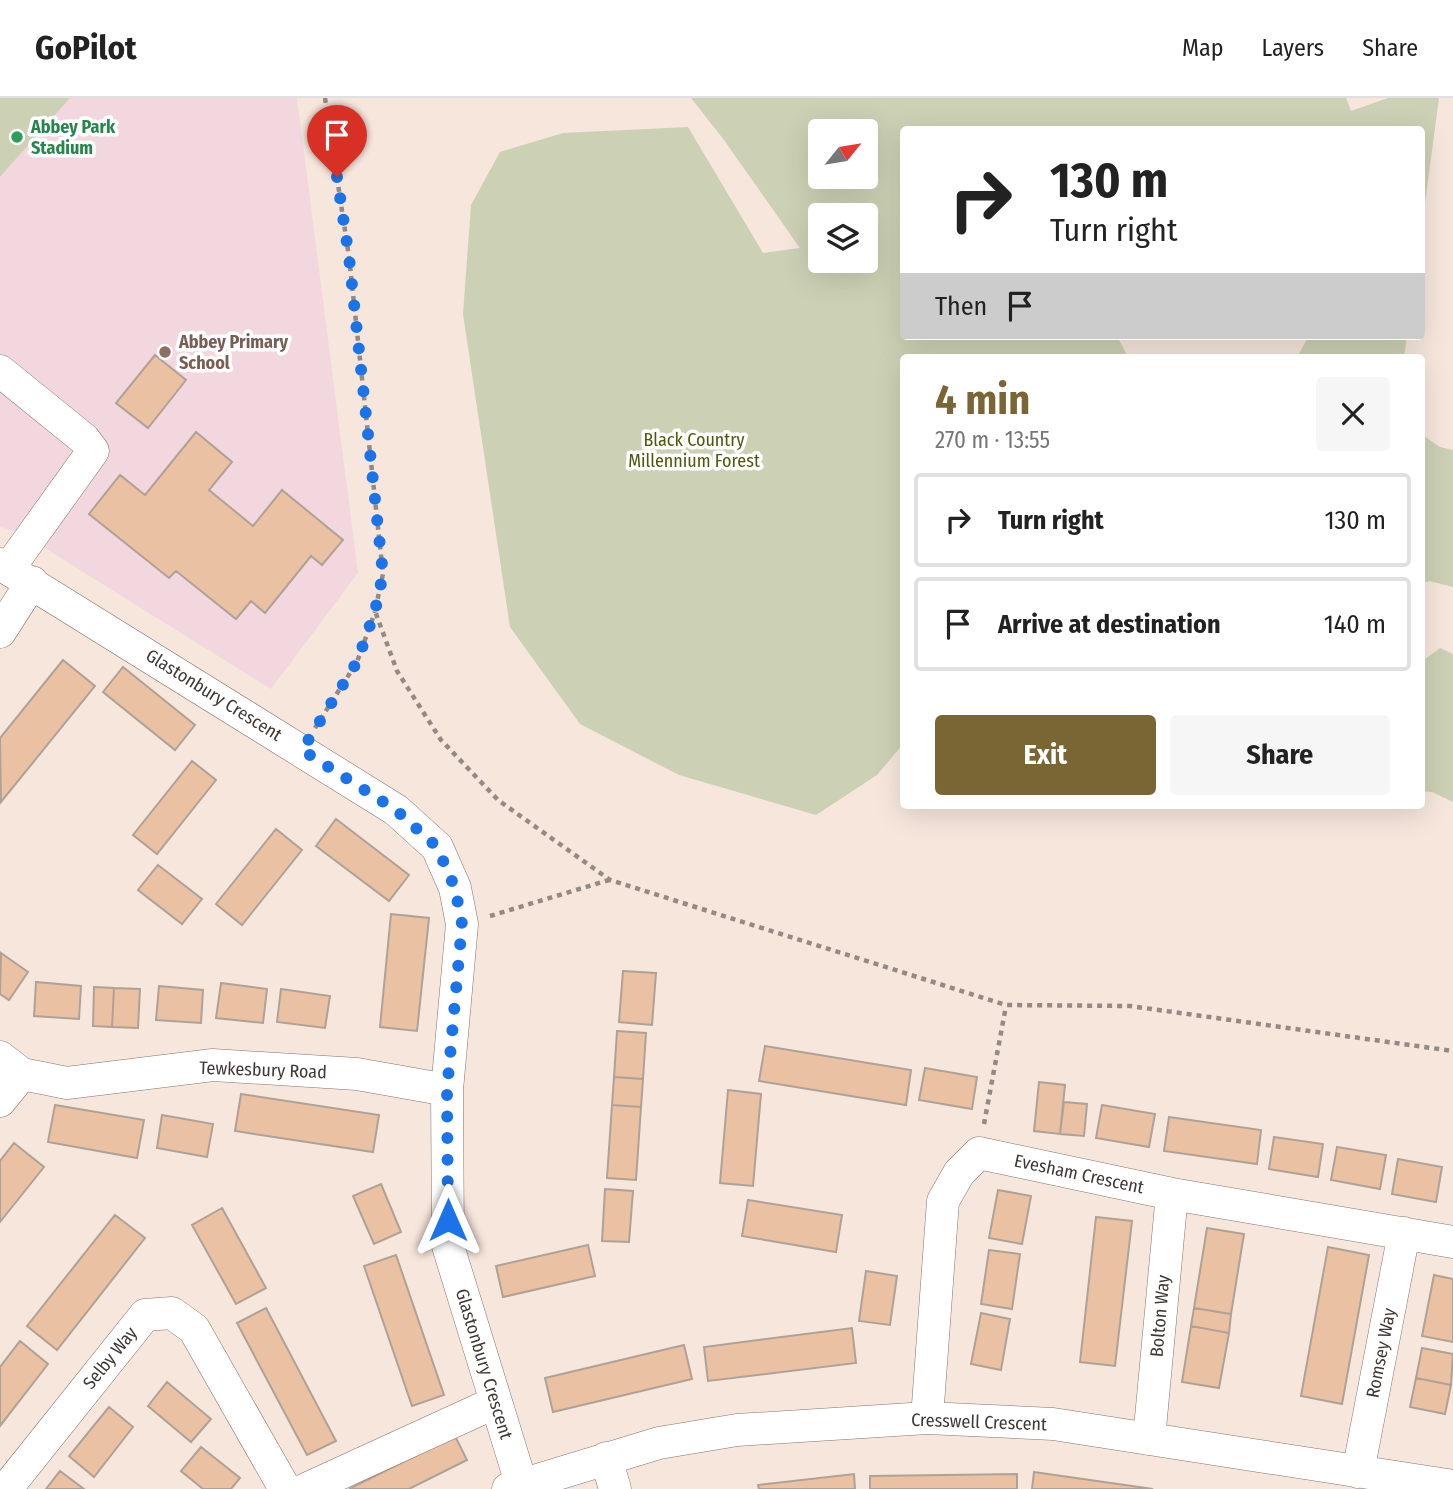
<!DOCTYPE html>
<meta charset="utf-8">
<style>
:root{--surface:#fff;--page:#f6f6f6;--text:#222;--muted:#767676;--line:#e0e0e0;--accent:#796634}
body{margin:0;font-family:"Fira Sans Condensed",sans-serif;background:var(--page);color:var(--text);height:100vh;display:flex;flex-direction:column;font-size:26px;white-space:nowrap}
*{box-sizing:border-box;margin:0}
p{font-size:23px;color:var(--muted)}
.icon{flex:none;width:38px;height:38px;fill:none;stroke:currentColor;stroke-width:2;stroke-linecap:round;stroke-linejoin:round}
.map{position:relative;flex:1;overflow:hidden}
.panel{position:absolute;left:900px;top:256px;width:525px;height:455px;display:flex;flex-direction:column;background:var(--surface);border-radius:7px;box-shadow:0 7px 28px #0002}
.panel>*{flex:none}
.banner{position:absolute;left:900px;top:28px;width:525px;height:214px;border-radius:7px;box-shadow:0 7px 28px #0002;background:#fff;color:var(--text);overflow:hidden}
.needle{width:46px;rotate:60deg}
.tools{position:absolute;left:808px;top:21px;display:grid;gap:14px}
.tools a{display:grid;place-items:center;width:70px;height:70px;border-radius:7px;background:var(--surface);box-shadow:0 7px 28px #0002;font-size:35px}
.pin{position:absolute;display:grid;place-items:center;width:60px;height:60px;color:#fff;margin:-72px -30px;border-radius:50% 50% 50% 0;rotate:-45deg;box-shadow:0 0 7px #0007}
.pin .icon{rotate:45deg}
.me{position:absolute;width:77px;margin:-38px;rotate:0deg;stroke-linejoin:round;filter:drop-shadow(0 0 5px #0008)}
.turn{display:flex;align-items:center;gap:24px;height:147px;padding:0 35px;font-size:32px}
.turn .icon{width:91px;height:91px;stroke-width:2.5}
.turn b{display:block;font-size:49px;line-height:60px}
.then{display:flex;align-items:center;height:66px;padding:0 35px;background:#0003;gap:14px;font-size:26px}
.round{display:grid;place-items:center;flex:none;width:74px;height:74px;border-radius:7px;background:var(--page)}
.overview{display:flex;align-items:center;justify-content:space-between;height:119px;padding:0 35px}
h1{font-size:42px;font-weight:700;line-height:52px;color:var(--accent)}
.primary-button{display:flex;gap:14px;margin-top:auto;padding:14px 35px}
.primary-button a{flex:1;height:80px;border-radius:7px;background:var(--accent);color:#fff;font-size:28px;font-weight:700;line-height:80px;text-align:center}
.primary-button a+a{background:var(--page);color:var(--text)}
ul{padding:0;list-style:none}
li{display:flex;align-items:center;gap:21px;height:94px;margin:0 14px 10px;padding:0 21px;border:4px solid var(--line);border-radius:7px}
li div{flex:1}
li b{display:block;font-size:26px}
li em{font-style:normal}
header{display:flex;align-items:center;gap:42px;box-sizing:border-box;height:98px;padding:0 35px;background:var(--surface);border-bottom:2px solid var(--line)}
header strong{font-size:33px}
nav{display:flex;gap:38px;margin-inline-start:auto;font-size:24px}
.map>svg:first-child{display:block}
.education{fill:#f2d8de}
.green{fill:#ccd0b4;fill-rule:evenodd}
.building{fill:#ebc1a4;stroke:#b0a197;stroke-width:2}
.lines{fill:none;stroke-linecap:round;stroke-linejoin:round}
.minor-casing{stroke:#83756c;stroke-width:33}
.path{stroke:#948983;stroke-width:4.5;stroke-dasharray:5 5;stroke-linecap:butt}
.minor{stroke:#fff;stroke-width:32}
.route{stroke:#1a73e8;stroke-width:12;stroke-dasharray:0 21.6}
.leisure-dot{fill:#2e9e5b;stroke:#fff;stroke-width:2.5}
.education-dot{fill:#8d6e63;stroke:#fff;stroke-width:2.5}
.labels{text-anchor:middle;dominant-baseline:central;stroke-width:7;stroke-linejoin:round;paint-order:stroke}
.leisure-label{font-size:18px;font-weight:bold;fill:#27864d;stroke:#fff;text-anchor:start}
.education-label{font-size:18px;font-weight:bold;fill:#785e54;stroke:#fff;text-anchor:start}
.park-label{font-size:18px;fill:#51570c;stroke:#fff}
.street-label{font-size:18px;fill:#3f3935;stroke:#fff}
</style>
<header>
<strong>GoPilot</strong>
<nav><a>Map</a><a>Layers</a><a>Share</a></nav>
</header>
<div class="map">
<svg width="1453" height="1391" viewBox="0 0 1453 1391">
<rect width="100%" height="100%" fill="#f6e6dc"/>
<!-- education -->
<path class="education" d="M70,0H297L358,475L271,591L19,434L0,429V79Z"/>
<!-- green -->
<path class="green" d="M0,0H70L0,79Z
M691,0H1346L1351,13L1388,0H1439L1421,135V32H903V238H1117L1128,259H903V646L877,677L816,717L679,677L580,626L510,529L463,216L471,107L500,54L563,35L688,29L763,155L800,150L724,42ZM821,33H866V79H821ZM866,117V163H821V117Z
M1304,238H1407L1404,259H1297L1307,241Z
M1421,336L1440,349L1453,352V489L1429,483L1421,486Z
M1440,550L1453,556V704L1432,694L1421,693V564Z"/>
<!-- building -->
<path class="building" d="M155,257L186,282L148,330L116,305Z
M196,334L232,364L209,392L253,428L282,392L343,442L322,467L311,458L265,515L251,503L236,521L176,473L169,480L89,416L120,377L145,397Z
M63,562L95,588L1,704L0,640Z
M123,569L195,627L175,652L103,594Z
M192,663L216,682L157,756L133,737Z
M336,721L409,777L389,803L316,748Z
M276,731L302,752L242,827L216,806Z
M158,767L202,801L182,826L138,792Z
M391,816L429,820L417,933L380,929Z
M1,855L28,874L9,902L0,896Z
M623,873L656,875L652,927L619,924Z
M36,884L81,888L79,921L34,918Z
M221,885L267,891L263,925L216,920Z
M159,888L203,892L201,925L156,922Z
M94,889L114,890L112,929L93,928Z
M114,890L140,891L138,930L112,929Z
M281,891L330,898L325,930L277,924Z
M617,933L646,935L643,981L614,979Z
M765,948L911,972L906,1007L759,983Z
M925,970L977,979L972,1011L919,1002Z
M614,979L643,981L641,1009L612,1007Z
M1039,984L1065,987L1060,1036L1034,1033Z
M728,992L761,996L753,1088L720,1085Z
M241,996L379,1017L373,1054L235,1033Z
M1064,1004L1087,1006L1084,1038L1060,1036Z
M55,1007L144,1022L137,1060L48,1044Z
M612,1007L641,1009L636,1082L607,1080Z
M1102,1007L1155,1016L1149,1049L1096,1040Z
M162,1017L213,1026L207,1059L157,1050Z
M1169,1019L1261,1032L1257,1066L1164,1053Z
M1274,1039L1323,1046L1318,1079L1269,1071Z
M14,1045L44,1069L0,1124V1063Z
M1337,1049L1386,1057L1380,1091L1331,1082Z
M1398,1061L1442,1069L1436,1104L1392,1096Z
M381,1086L401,1134L374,1146L353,1098Z
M605,1091L633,1093L629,1144L602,1143Z
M998,1092L1031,1098L1022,1146L989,1140Z
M748,1102L842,1117L836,1154L742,1138Z
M222,1110L266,1190L236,1206L192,1127Z
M115,1117L145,1140L57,1252L27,1228Z
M1096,1119L1132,1123L1115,1268L1080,1264Z
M1207,1130L1244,1136L1231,1216L1194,1210Z
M588,1147L595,1178L503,1199L496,1168Z
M1328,1149L1369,1157L1342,1306L1301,1298Z
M989,1152L1020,1156L1012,1211L981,1206Z
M396,1157L444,1297L412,1308L364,1168Z
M866,1173L897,1178L890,1227L859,1223Z
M1434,1177L1453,1181V1244L1422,1238Z
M266,1210L336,1343L307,1357L237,1225Z
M1194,1210L1231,1216L1229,1235L1191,1228Z
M981,1215L1010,1221L1001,1272L971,1266Z
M1191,1228L1229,1235L1219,1290L1182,1284Z
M852,1230L856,1265L708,1283L704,1249Z
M20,1243L48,1266L0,1328V1269Z
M684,1247L692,1281L553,1314L545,1280Z
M1422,1250L1453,1256L1451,1287L1416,1280Z
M1416,1280L1451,1287L1445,1316L1410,1309Z
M167,1284L211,1321L191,1344L148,1308Z
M109,1309L133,1329L94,1379L69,1358Z
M455,1338L467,1362L409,1391H349Z
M201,1349L240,1380L231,1391H203L181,1373Z
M60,1373L84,1391H46Z
M1034,1374L1153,1391H1032Z
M854,1376L855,1391H759L758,1387Z
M1017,1376V1391H870V1378Z"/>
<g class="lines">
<defs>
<path id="minor" d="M0,273L84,341L93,353L9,470
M0,466L396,712L437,749L455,790L462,826L447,992L448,1148L521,1385
M0,534L32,484
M0,959L22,976L67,985L213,967L357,976L447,992
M0,1003L22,976
M927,1320L943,1103L959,1075L979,1055L1172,1096L1453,1144
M1149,1341L1172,1096
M606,1360L615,1391
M1358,1374L1404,1135
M6,1391L145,1217L172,1215L194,1231L285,1391
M306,1391L496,1304
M508,1391L659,1345L737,1332L927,1320L1053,1326L1453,1388"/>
</defs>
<!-- minor casing -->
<use href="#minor" class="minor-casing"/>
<!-- path -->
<path class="path" d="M325,0L349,159L383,476L375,513L397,573L441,642L498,702L610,782L1006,907L1130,908L1453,953
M315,630L357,564L375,514
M490,818L609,782
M984,1026L1006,908"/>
<!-- minor -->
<use href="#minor" class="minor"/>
</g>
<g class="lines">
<!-- route -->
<path class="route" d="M337,79L349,159L383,476L375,513L357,564L302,652L396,712L437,749L455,790L462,826L447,992L448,1122"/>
</g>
<!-- markers -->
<circle class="leisure-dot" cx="17" cy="39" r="7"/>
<circle class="education-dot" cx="165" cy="254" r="7"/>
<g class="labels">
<!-- leisure labels -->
<g class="leisure-label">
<text x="31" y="29">Abbey Park<tspan x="31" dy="21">Stadium</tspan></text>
</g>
<!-- education labels -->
<g class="education-label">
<text x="179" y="244">Abbey Primary<tspan x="179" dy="21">School</tspan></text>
</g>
<!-- park labels -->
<g class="park-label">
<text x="694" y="342">Black Country<tspan x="694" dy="21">Millennium Forest</tspan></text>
</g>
<!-- street labels -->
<g class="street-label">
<text transform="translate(214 597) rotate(32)">Glastonbury Crescent</text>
<text transform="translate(263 972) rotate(2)">Tewkesbury Road</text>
<text transform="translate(1079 1076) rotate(12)">Evesham Crescent</text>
<text transform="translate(1160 1218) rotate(-85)">Bolton Way</text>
<text transform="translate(1381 1255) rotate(-79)">Romsey Way</text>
<text transform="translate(110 1260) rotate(-51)">Selby Way</text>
<text transform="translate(484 1266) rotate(73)">Glastonbury Crescent</text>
<text transform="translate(979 1324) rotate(2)">Cresswell Crescent</text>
</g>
</g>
</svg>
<div class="tools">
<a><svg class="needle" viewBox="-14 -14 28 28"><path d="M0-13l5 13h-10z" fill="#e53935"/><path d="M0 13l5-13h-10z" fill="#767676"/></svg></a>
<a><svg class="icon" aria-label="layers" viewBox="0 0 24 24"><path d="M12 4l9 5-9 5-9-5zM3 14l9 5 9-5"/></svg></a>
</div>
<div class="pin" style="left:337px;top:79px;background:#d93025"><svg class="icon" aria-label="arrive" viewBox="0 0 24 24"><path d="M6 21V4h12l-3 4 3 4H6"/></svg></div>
<svg class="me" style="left:448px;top:1122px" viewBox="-20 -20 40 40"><path d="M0-17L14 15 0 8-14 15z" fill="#1a73e8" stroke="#fff" stroke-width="4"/></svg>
<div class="banner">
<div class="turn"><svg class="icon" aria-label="right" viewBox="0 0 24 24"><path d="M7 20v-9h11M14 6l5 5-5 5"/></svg><div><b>130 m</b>Turn right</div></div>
<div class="then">Then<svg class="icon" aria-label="arrive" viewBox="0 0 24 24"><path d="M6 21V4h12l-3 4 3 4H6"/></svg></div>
</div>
<section class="panel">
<div class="overview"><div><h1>4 min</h1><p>270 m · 13:55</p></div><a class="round"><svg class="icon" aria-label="close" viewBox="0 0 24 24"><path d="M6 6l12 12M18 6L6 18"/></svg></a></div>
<ul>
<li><svg class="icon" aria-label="right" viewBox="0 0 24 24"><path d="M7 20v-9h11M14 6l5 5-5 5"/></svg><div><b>Turn right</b></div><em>130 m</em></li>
<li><svg class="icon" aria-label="arrive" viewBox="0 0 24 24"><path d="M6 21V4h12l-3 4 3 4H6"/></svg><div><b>Arrive at destination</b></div><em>140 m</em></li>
</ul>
<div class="primary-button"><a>Exit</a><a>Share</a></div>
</section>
</div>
